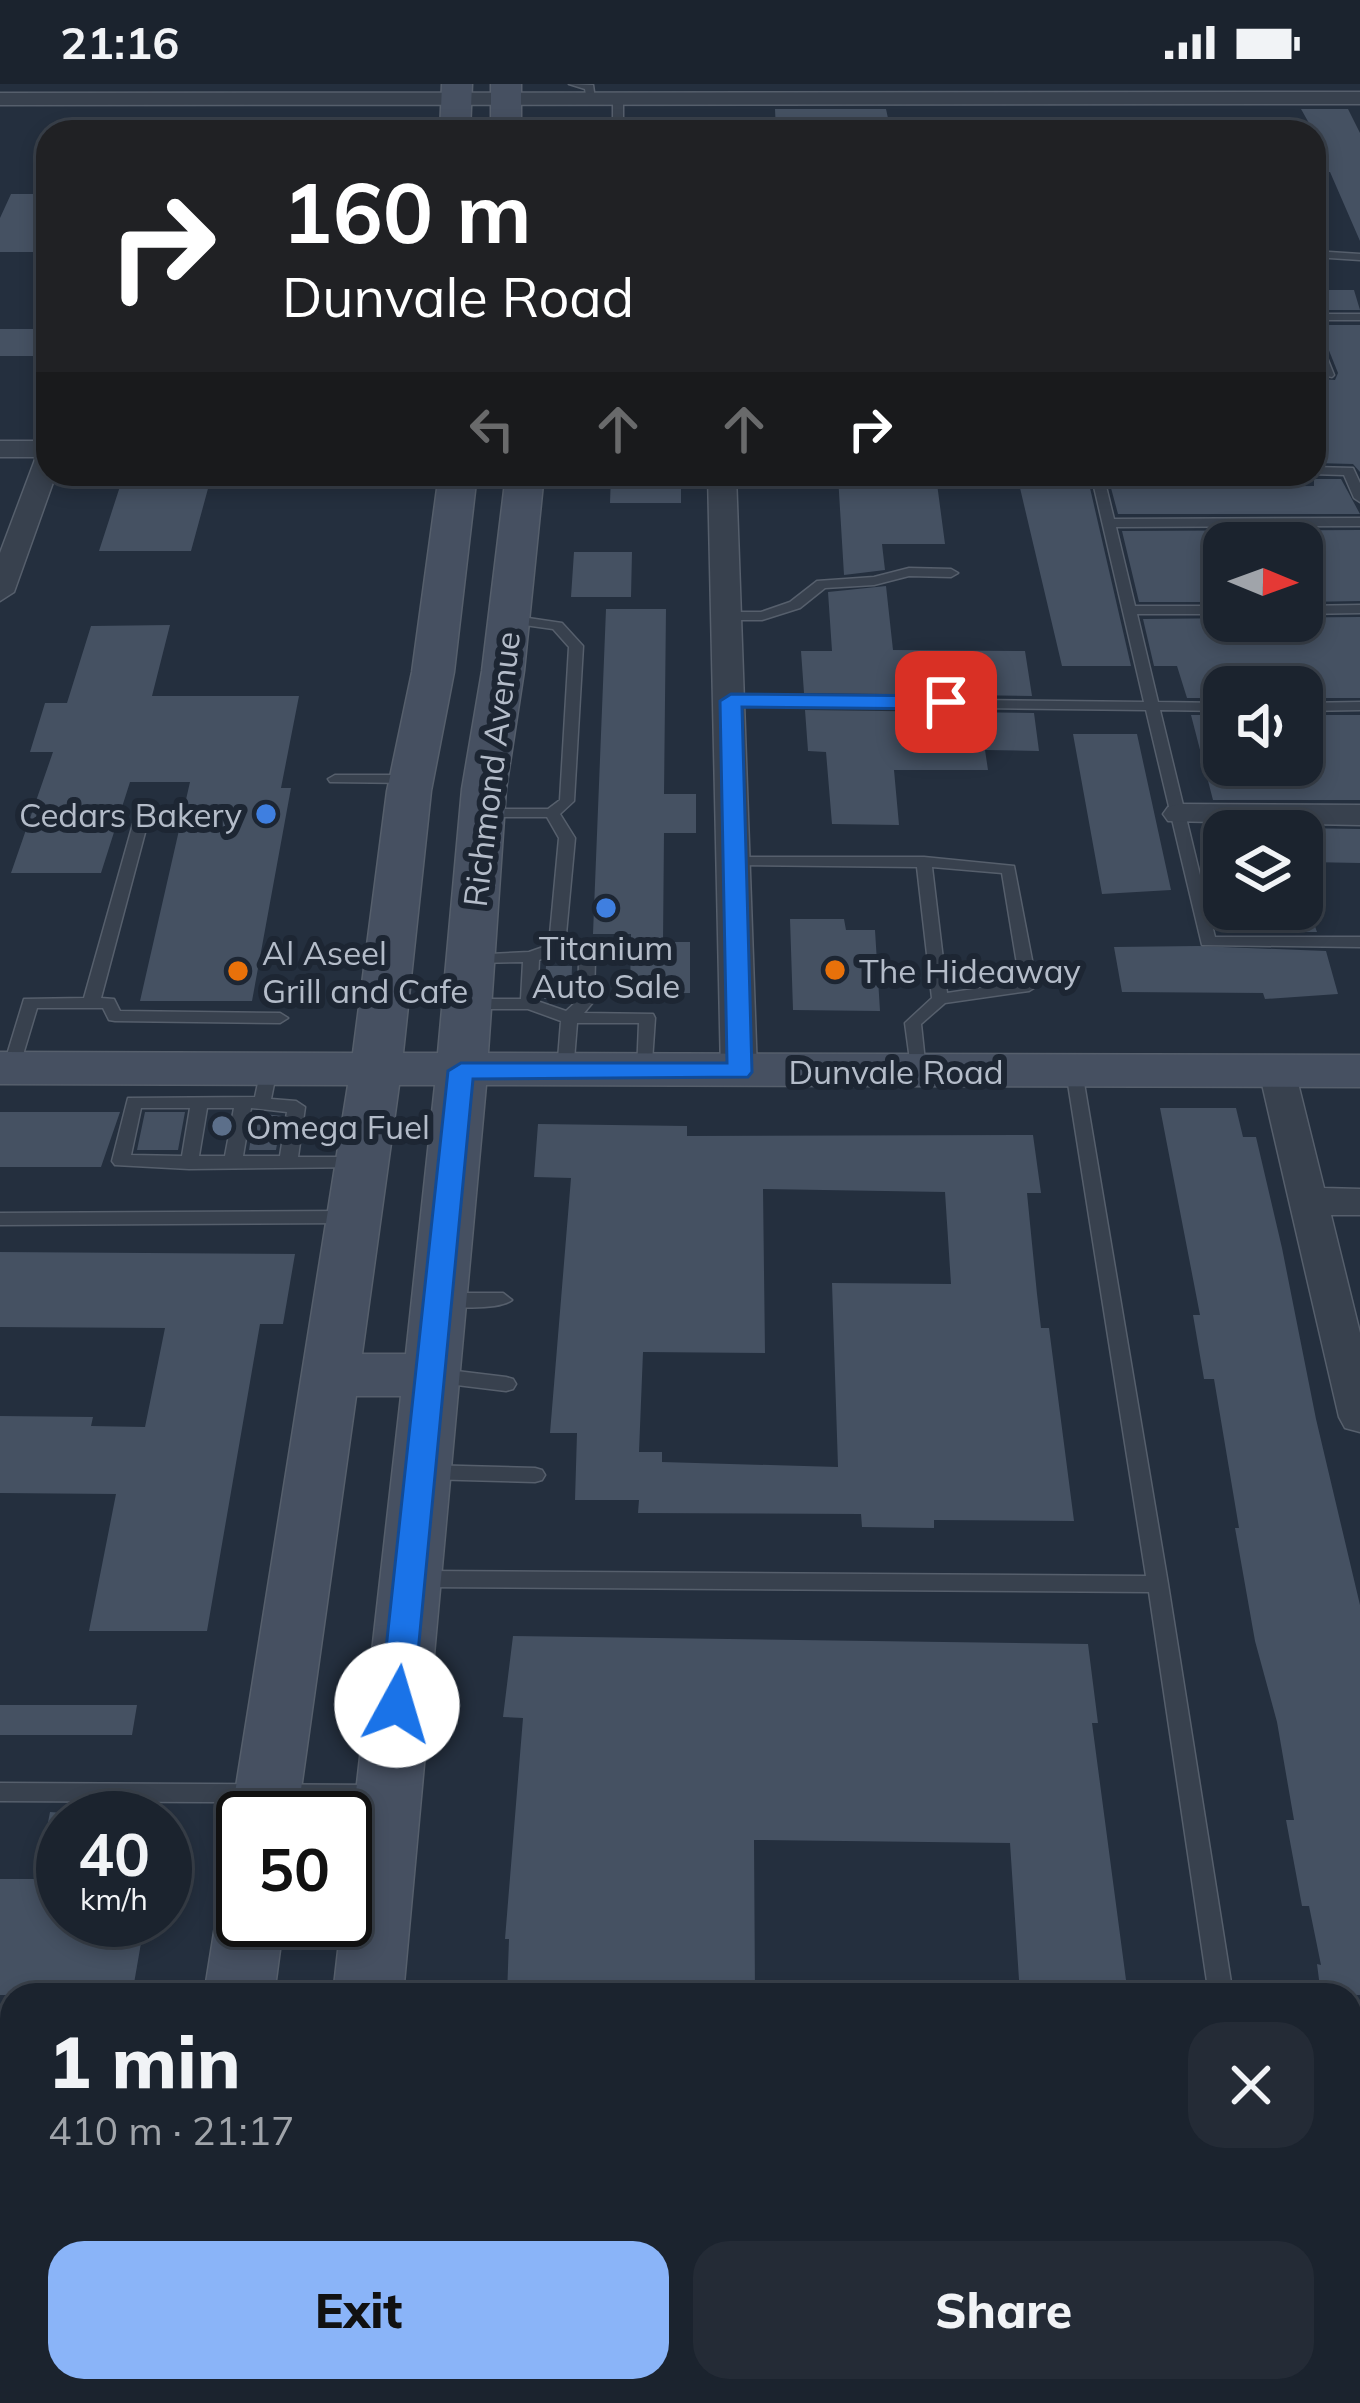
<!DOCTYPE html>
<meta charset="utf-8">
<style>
:root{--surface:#1b232e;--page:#242b36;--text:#f1f3f6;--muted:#a0a4aa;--line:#39404a;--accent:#8ab4f8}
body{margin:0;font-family:Mulish,sans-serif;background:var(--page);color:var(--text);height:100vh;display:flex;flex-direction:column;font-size:45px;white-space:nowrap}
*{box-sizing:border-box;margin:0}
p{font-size:39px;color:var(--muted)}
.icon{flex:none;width:66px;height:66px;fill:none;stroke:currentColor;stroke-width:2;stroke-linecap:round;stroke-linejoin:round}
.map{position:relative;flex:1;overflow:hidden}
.details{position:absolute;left:0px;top:1899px;width:1362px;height:420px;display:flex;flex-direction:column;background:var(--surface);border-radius:36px 36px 0 0;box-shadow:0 6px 18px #0003,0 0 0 3px var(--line)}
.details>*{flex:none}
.banner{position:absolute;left:36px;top:36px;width:1290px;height:366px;border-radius:36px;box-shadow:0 6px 18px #0003,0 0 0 3px var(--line);background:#202124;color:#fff;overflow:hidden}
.needle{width:78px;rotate:91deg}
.tools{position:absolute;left:1203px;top:438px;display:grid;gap:24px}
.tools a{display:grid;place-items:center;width:120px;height:120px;border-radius:24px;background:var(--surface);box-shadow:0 6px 18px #0003,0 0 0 3px var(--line);font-size:60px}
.speed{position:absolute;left:36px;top:1707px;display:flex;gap:24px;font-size:60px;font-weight:700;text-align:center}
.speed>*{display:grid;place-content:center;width:156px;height:156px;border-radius:50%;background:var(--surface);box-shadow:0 6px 18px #0003,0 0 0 3px var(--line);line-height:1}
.speed small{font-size:30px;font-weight:400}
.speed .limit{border:6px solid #111;border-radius:18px;background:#fff;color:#111}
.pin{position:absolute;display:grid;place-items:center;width:102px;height:102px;color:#fff;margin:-51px;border-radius:24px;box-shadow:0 6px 18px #0006}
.me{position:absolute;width:132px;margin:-66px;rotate:6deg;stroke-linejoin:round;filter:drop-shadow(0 0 9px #0008)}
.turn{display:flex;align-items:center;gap:42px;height:252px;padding:0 48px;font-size:54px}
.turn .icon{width:156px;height:156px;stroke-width:2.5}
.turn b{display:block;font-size:84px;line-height:102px}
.lanes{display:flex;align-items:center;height:114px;padding:0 48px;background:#0003;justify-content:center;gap:60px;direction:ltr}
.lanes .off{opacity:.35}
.round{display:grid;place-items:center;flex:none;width:126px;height:126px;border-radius:36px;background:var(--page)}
.head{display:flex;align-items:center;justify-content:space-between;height:204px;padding:0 48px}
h1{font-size:72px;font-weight:800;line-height:90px}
.button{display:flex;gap:24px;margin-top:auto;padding:24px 48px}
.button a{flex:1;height:138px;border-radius:36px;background:var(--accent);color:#111;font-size:48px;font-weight:800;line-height:138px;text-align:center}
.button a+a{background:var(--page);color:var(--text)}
.status{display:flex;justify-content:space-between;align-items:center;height:84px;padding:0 60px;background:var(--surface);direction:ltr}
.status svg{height:33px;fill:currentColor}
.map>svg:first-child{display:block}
.building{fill:#455162;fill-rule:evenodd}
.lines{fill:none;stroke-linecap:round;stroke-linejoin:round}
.lane-casing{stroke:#565f6c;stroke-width:3}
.street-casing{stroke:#565f6c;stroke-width:3}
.secondary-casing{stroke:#565f6c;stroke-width:3}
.lane{fill:#38414e;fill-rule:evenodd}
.street{fill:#38414e;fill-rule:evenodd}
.secondary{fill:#465061;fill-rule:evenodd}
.route{fill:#1a73e8;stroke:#114b97;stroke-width:3}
.shop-dot{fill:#3f7fe0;stroke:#1d2633;stroke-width:4.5}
.food-dot{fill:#e8710a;stroke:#1d2633;stroke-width:4.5}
.service-dot{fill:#5c6f8a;stroke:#1d2633;stroke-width:4.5}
.labels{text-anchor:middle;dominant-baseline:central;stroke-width:12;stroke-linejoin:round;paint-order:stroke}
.street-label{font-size:33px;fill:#b4bcc9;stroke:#1d2633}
.poi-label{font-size:33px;fill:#b4bcc9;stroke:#1d2633;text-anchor:start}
</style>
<div class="status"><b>21:16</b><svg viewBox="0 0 49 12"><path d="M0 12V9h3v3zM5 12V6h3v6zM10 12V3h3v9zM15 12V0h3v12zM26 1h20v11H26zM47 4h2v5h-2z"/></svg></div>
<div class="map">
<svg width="1360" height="2319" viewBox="0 0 1360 2319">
<rect width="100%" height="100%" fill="#242f3e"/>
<!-- building -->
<path class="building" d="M775,25H886L891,48H776Z
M1301,25H1348L1360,49V157L1330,88H1314V48Z
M11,110H48V133L33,168H0V134Z
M1314,206H1354L1360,226H1314Z
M1314,241H1360V388L1353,380L1314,379V283L1321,295L1335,296L1338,289L1324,254L1314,249Z
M0,245H45L34,272H0Z
M124,390H212L191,467H99Z
M611,390H681V419H610Z
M838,392H936L945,460H882L885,486L844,491Z
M1314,395H1341L1360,430H1118L1111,404L1314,402Z
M1020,404H1090L1131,582H1062Z
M1360,446V517L1302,518V459H1224V518H1139L1122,447Z
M574,468H632L631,513H571Z
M886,502L893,566L1025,567L1032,612L804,609L801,567H832L828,508Z
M606,525H666L664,710H696V749H664L663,858H690V909H630L631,850H593Z
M1360,533V614H1302V603H1224V614H1187L1177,582H1154L1143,535Z
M170,541L152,612H299L281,704H291L252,917H140L190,698H130L101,789H11L53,668H30L45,619H67L91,542Z
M805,626L1034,629L1039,667L985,666L988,686H894L899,741L832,740L826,668L808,667Z
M1191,631H1224V681H1302V631H1360V716H1213Z
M1073,650H1137L1171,806L1102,810Z
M1297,744L1360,745V779L1308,778L1302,747Z
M1236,825H1309L1317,848H1243Z
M790,835H844L846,846H875L880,927L793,926Z
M1198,862L1326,867L1338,910L1265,915L1263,909L1122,908L1114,863Z
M546,882H572L571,916L544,915Z
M1160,1024H1236L1243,1053H1256L1282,1164L1316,1335L1360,1521V1911H1321L1317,1880L1321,1881L1309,1822H1302L1286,1736H1294L1277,1638L1255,1557L1235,1444H1239L1214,1295H1204L1193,1231H1200Z
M0,1028H120L101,1083H0Z
M145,1028H185L178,1066H137Z
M255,1029L282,1032L276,1066H249Z
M538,1040L687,1042V1052L1033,1051L1041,1109H1027L1037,1210L1041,1244H1049L1074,1437L934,1436V1444L862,1443L861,1430L638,1429L639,1416H575L577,1349H550L571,1094L534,1093ZM763,1105L945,1108L951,1200L832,1199L838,1383L662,1378V1368H639L643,1268L765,1269Z
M0,1168L295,1170L283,1240H260L207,1547H89L116,1410L0,1409V1332L93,1333L91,1342L145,1343L165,1244L0,1243Z
M513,1552L1088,1560L1098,1639H1092L1128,1911H1020L1010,1759L754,1756L755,1911H507L509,1855H505L523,1634L503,1633Z
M0,1621H137L132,1651H0Z
M50,1728L63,1729V1836H145L132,1911H0V1795H37Z"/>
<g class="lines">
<defs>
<path id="lane" d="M569,0L593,1L595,15L587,17L585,5Z
M618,12L623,15V48H613V15Z
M1314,167L1360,170V176L1314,173Z
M1314,230H1360V236H1314Z
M1314,253L1320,256L1334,291L1332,293L1322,291L1314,271Z
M1314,383L1353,384L1360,399V418L1354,414L1344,391L1311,390H1314Z
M1091,390H1103L1114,435L1360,434V442L1116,443L1135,522H1224V530H1137L1158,618L1224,619V627L1160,626L1215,853H1360V863L1202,861L1146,626L731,621L724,617L731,613L1144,618Z
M909,484L951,485L958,489L951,493L909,492L874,501L825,504L800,524L762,536H728L721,532L728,528H761L790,518L817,497L874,493Z
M1360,521V529L1302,530V522Z
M508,531L562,539L583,562L574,717L560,730L575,754L565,861L595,875L594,917L584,929L653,930L655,934L651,992L645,993L637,988L639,939H577L573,988L565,993L557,988L561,937L528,925H468L460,920L468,915H521L523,878L475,879L467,874L469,871L529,868L549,861L559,754L547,733H484L477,729L484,725H548L560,716L569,563L553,545L503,538L501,535ZM557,869L579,878L578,916L566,927L537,917L539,876Z
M1360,618V626L1302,627V619Z
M335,691H412L419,695L412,699L330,698L328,695Z
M152,724L159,728L147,741L101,914L114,915L120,927L280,929L288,934L280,939L115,937L109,936L103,924H37L19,984L11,989L5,988L3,984L24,915L84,914L133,740L147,725Z
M735,773H924L1014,782L1037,902L1029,907L945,919L921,940L926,987L918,992L912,991L905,939L932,914L917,783L730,781V775ZM932,783L1002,789L1020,898L947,909Z
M269,980L277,985L271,1015L296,1017L305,1023L298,1073H360L366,1075L369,1079L366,1083L189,1085L115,1081L112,1077L128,1014L255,1013L261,985ZM141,1024H190L182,1072L131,1071ZM207,1024H234L225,1072H199ZM251,1024L287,1028L280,1072H243Z
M1074,982L1082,987L1168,1500L1233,1911H1209L1149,1508L421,1503L414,1501L411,1495L414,1489L421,1487L1146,1492L1066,987Z
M349,1127L358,1133L349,1139L0,1141V1129Z
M442,1209H503L512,1216C499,1226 446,1226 433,1216Z
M440,1285L506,1293L513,1295L516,1300L513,1305L506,1307L440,1299L433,1297L431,1292L433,1287Z
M425,1381L535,1384L542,1386L545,1391L542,1396L535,1398L425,1395L418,1393L415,1388L418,1383Z
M0,1699L377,1701L385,1703L388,1710L385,1717L377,1719L0,1717Z
M0,2048L12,2049V2073L0,2072Z"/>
<path id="street" d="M1360,8V20L0,21V9Z
M0,357H48V390H56L14,508L0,517V469L36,373H0Z
M708,390H736L757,988L752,996H726L721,988Z
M1179,720L1360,721V741L1168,737L1163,730L1168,723Z
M1277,975L1290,979L1295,987L1324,1104L1360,1105V1131H1331L1360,1249V1348L1345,1344L1339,1333L1259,987L1264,979Z"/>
<path id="secondary" d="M442,0H472L470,48H440Z
M491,0H521V48H491Z
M439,390H477L454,588L431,707L403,969H438L462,705L482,587L506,390H544L524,587L506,705L488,969L1360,971V1003L486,1001L403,1911H333L401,1312H356L297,1734H243V1755L231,1734L348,1001L0,1000V968L353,969L387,707L412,588ZM399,1001H435L406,1270H362Z
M243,1808V1836H284L274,1911H204L216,1836L226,1815Z
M143,2307H221L219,2319H141Z
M285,2307H363L361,2319H283Z"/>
</defs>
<!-- lane casing -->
<use href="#lane" class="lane-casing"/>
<!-- street casing -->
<use href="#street" class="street-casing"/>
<!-- secondary casing -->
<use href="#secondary" class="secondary-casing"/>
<!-- lane -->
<use href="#lane" class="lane"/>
<!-- street -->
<use href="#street" class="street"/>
<!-- secondary -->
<use href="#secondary" class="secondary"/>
</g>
<!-- route -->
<path class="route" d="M731,610L946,612L957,618L946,625L742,623L752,988L748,993L473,995L413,1621L408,1631L397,1634L385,1631L380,1621L448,987L461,979H727L720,617Z"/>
<!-- markers -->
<g class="shop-dot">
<circle cx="266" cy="730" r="12"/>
<circle cx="606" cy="824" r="12"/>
</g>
<g class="food-dot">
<circle cx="835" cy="886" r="12"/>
<circle cx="238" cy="887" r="12"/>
</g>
<circle class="service-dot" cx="222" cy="1042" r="12"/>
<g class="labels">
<!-- street labels -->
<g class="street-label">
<text transform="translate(491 685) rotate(-83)">Richmond Avenue</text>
<text x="896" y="987">Dunvale Road</text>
</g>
<!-- poi labels -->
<g class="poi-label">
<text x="242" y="730" text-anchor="end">Cedars Bakery</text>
<text x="606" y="863" text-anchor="middle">Titanium<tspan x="606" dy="38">Auto Sale</tspan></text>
<text x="262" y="868">Al Aseel<tspan x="262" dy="38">Grill and Cafe</tspan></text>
<text x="859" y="886">The Hideaway</text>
<text x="246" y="1042">Omega Fuel</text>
</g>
</g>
</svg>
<div class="tools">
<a><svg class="needle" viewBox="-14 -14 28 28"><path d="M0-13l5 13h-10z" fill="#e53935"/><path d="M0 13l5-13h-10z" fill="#a0a4aa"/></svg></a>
<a><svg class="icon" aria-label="sound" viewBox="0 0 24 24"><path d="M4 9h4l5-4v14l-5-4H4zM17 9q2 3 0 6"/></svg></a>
<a><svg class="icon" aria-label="layers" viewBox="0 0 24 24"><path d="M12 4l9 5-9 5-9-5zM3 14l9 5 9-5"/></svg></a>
</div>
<div class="speed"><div>40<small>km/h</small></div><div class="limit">50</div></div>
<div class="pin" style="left:946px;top:618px;background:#d93025"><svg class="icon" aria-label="arrive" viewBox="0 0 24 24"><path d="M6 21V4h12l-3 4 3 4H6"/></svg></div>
<svg class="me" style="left:397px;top:1621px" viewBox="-20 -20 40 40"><circle r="19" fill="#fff"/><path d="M0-13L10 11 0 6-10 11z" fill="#1a73e8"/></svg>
<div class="banner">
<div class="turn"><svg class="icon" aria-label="right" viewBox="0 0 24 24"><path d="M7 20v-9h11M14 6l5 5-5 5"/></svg><div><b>160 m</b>Dunvale Road</div></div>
<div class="lanes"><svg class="icon off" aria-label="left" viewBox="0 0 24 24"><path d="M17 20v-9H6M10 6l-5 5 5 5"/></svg><svg class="icon off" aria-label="ahead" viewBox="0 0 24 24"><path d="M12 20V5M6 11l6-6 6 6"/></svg><svg class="icon off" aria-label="ahead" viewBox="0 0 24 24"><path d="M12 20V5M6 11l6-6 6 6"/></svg><svg class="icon" aria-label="right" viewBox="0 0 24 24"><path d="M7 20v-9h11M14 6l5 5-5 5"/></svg></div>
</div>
<section class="details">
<div class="head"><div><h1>1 min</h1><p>410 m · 21:17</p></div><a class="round"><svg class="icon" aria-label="close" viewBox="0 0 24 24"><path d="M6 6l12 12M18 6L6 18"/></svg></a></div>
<div class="button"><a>Exit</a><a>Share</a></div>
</section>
</div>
